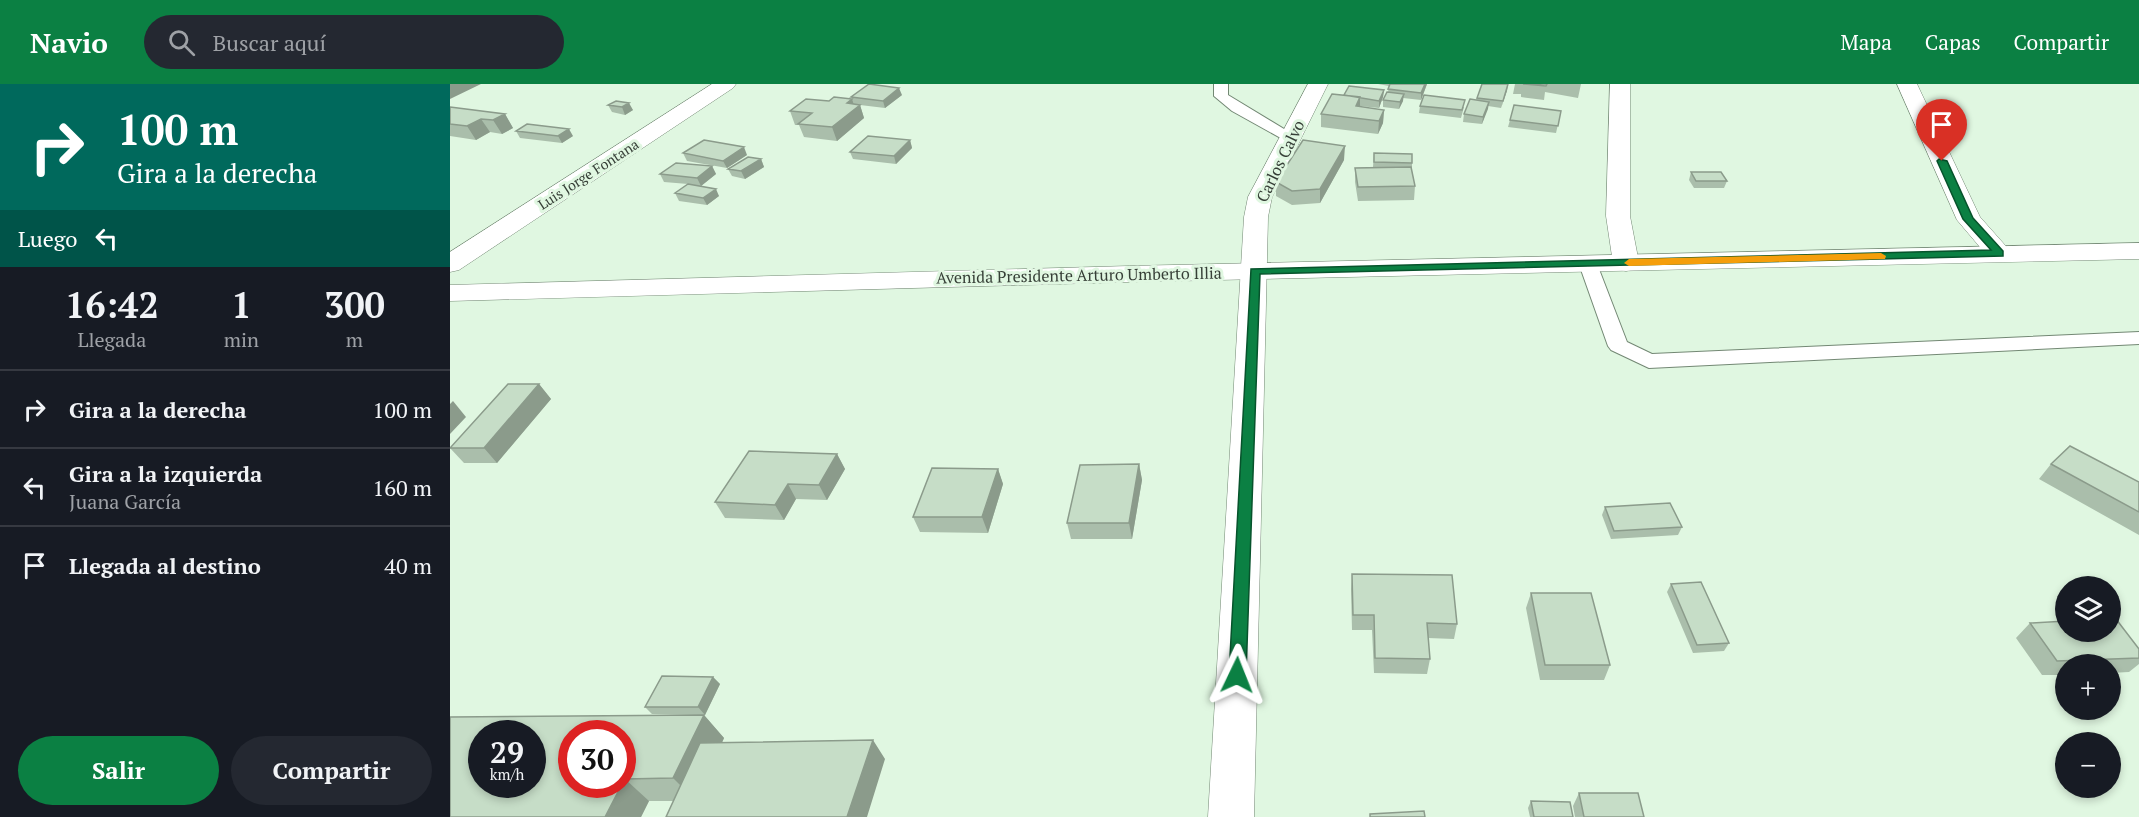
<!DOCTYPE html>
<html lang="es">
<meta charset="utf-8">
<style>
:root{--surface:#171b24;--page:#242831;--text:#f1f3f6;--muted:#9ea1a6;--line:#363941;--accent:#0b8043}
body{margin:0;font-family:"PT Serif",serif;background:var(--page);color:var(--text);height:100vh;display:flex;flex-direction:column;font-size:22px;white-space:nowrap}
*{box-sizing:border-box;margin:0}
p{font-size:20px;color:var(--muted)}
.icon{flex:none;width:33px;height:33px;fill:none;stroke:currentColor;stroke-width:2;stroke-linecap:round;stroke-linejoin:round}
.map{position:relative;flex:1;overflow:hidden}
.sheet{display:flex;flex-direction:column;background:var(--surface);width:450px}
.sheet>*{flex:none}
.banner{background:#00695c;color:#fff;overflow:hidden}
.tools{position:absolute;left:1605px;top:492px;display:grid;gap:12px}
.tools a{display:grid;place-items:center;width:66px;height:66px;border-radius:50%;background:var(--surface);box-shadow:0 3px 9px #0003;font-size:30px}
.speed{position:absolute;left:18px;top:636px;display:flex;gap:12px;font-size:30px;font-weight:700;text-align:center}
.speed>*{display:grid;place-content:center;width:78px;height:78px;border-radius:50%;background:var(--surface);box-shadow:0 3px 9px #0003;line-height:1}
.speed small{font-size:15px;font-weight:400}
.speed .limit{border:9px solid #d22;background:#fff;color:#111}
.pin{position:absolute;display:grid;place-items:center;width:51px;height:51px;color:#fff;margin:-62px -26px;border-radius:50% 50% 50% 0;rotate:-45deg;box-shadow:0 0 6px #0007}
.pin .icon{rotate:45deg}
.me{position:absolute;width:66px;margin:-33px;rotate:2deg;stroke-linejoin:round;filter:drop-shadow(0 0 4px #0008)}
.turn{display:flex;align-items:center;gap:21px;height:126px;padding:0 18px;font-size:27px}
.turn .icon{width:78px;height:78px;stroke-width:2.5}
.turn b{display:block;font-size:42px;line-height:51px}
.then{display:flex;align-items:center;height:57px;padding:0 18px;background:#0003;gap:12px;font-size:22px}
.eta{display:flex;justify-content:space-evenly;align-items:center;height:102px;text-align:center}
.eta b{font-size:36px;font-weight:700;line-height:42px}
.action{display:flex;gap:12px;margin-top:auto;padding:12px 18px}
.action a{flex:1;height:69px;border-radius:36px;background:var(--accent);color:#fff;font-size:24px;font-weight:700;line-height:69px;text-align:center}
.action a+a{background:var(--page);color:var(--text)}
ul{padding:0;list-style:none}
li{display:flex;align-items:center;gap:18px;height:78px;padding:0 18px;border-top:2px solid var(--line)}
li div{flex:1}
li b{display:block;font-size:22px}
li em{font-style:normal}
header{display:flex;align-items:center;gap:36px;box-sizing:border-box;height:84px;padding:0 30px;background:var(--accent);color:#fff}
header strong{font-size:28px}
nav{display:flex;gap:33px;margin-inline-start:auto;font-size:21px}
.search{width:420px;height:54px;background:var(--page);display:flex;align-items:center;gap:15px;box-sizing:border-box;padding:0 21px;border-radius:33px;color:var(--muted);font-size:22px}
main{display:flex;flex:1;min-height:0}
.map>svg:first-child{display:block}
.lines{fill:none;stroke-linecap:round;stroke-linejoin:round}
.lane-casing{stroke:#738874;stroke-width:2}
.street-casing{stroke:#738874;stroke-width:1}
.primary-casing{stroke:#738874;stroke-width:1}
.lane{fill:#fff;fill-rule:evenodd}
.street{fill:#fff;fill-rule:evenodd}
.primary{fill:#fff;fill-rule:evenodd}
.wall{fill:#aabeab}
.shaded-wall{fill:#8b9b8b}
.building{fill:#c6ddc7;stroke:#8b9b8b;stroke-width:1.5;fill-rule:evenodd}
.route{fill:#0b8043;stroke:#07532c;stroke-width:1.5}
.slow{fill:#f59e0b}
.labels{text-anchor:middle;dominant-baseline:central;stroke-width:6;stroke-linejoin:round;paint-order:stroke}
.far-street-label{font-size:14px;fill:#363f37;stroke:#e0f7e1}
.street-label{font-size:16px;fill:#363f37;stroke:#e0f7e1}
</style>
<header>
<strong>Navio</strong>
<div class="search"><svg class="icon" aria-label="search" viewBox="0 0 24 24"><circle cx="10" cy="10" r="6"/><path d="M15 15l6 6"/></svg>Buscar aquí</div>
<nav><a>Mapa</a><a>Capas</a><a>Compartir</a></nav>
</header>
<main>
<section class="sheet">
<div class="banner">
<div class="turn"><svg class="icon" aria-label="right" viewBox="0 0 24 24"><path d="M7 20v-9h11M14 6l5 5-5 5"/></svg><div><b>100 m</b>Gira a la derecha</div></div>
<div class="then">Luego<svg class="icon" aria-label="left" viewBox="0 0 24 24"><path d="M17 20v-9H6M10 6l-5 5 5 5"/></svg></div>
</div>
<div class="eta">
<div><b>16:42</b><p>Llegada</p></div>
<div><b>1</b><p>min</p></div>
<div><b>300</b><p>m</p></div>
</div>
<ul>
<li><svg class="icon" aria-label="right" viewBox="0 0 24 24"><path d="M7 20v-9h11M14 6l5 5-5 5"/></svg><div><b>Gira a la derecha</b></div><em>100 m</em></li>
<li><svg class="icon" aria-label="left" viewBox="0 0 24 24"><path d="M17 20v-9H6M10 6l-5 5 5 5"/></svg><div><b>Gira a la izquierda</b><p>Juana García</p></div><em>160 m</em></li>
<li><svg class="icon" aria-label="arrive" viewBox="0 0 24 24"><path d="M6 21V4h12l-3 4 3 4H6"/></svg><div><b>Llegada al destino</b></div><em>40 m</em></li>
</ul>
<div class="action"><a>Salir</a><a>Compartir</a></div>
</section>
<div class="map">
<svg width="1689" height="733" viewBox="0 0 1689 733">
<rect width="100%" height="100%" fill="#e0f7e1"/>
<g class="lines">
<defs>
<path id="lane" d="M764,0H778V11L849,54L841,59L836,57L782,27L764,12Z
M1138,175L1144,176L1147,180L1177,258L1202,270L1689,248V260L1199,284L1161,266L1158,262L1129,180L1132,176Z"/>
<path id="street" d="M262,0H286L283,4L9,186L0,188V168Z
M858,0H878L822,113L818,133L804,733H758L794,133L798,113Z
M1160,0H1180V132L1189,179L1185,185L1176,187L1167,185L1163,179L1156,132Z
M1447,0H1467L1530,133L1562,169L1558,175L1549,177L1540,175L1507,136Z"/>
<path id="primary" d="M1689,159V175L679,198L0,217V201L679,182Z"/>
</defs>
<!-- lane casing -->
<use href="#lane" class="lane-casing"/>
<!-- street casing -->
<use href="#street" class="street-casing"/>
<!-- primary casing -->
<use href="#primary" class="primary-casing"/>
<!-- lane -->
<use href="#lane" class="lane"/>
<!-- street -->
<use href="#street" class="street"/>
<!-- primary -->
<use href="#primary" class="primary"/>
</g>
<!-- wall -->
<path class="wall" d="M928,0H977L971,16L953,14V17L949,25L933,23V16L938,8L939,2Z
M1058,0L1051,24L1038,22L1032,40L1013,38L1014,30L1026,16L1027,14Z
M1065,0H1131L1128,14L1095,8L1094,16L1071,13V10H1063Z
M934,6L933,13L929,24L910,22V23L934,26L933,39L928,50L871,43V30L894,11Z
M452,11L435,24L410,21L414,34L387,57L354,53L349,41H345L340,27L379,17L402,15L401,13Z
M166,17L183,26L175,31L162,28L158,21Z
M970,22L1014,23L1011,34L969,29Z
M0,23L55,30L63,44L52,50L40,48L26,56L0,52Z
M1111,27L1106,49L1058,43L1060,36Z
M66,47L123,52L112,59L70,54Z
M460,56L462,64L446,80L403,75L400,68Z
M233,69L297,71L277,84L237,77Z
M924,69L962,79V87L965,102L964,116L908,117L905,98V84L923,83Z
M311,75L314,83L295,95L282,92L278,85Z
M894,76L870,119L842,121L826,112V98Z
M262,82L266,90L251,102L269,112L257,121L229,117L225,109L238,100L214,98L210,90Z
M1241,88L1277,97L1274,104H1244L1239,96Z
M89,300L101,315L47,379H14L0,364Z
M387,370L395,385L377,416L346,415L334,436L275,434L265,418Z
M689,380L692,396L682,455H621L617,439Z
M1601,380L1689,398V451L1589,395Z
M548,385L553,400L538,449L470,448L463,433Z
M1155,423L1232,443L1228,451L1161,455L1152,431Z
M902,490L1007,540L1004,555L978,554L980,575L977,590L924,589L922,546H902L901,505Z
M1221,500L1279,559L1274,567L1243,569L1217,508Z
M1081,509L1160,581L1154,596H1090L1076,524Z
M1580,539L1689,565V580L1679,588L1660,589V580H1616V591H1592L1566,554Z
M263,593L270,600L255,631H254L274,654L272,659L435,675L224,717H199L191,733H0L248,631L202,630L195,623Z
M1129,709L1194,733H1125L1123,722Z
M1081,717L1123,733H1080L1078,724Z"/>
<!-- shaded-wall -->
<path class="shaded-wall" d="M0,0H31L0,15Z
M975,0H977L971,16V9Z
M1058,0L1057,7L1051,24L1053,17Z
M449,4L452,11L435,24L433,17Z
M934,6L933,13L929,24V17Z
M954,10L953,17L949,25L950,18Z
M910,13V27L906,22Z
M402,15L405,24L410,21L414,34L387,57L382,43L397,19Z
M1039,18L1038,25L1032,40L1033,33Z
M179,19L183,26L175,31L172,23Z
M934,26L933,39L928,50L929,37Z
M55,30L63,44L52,50L43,36Z
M31,35L40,48L26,56L17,42Z
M119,45L123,52L112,59L108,52Z
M460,56L462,64L446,80L444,72Z
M895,62L894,76L870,119V105Z
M294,63L297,71L277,84L273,77Z
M311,75L314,83L295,95L291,87Z
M262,82L266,90L251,102L247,94Z
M266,105L269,112L257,121L253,114Z
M89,300L101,315L47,379L34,364Z
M3,317L16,333L0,350V320Z
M387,370L395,385L377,416L369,401Z
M689,380L692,396L682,455L679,439Z
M548,385L553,400L538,449L532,433Z
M338,400L346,415L334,436L325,421Z
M263,593L270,600L255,631L248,623Z
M254,631L274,654L245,716L223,694Z
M423,656L435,675L417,733H397Z
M175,695L199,717L191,733H155Z"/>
<!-- building -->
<path class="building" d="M419,0L449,4L433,17L401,13Z
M940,0H975L971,9L938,5Z
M1032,0H1058L1053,17L1027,14Z
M1073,0H1097L1096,2Z
M899,2L934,6L929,17L894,11Z
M937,8L954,10L950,18L933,16Z
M882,10L910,13L906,22L934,26L929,37L871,30Z
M974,11L1015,16L1012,26L970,22Z
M384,13L402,15L397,19L410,21L382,43L348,40L362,29L340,27L356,15L379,17Z
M1020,15L1039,18L1033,33L1014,30Z
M166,17L179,19L172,23L158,21Z
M1064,21L1111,27L1108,42L1060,36Z
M0,23L55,30L43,36L31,35L17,42L0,40Z
M77,40L119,45L108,52L66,47Z
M418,52L460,56L444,72L400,68Z
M254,56L294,63L273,77L233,69Z
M853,56L895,62L870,105L842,107L826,98Z
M924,69L962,70V79L924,78Z
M298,73L311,75L291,87L278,85Z
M226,79L262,82L247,94L210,90Z
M961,83L965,102L908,103L905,84Z
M1241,88H1271L1277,97H1246Z
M238,100L266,105L253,114L225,109Z
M58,300H89L34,364H0Z
M1620,362L1689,398V428L1601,380Z
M299,367L387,370L369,401L338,400L325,421L265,418Z
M689,380L679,439H617L630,381Z
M482,384L548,385L532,433H463Z
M1220,419L1232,443L1164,447L1155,423Z
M902,490L1002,491L1007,540L977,539L980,575L925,574L924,531H903Z
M1251,498L1279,559L1247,561L1221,500Z
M1081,509H1141L1160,581H1095Z
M1666,535L1689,565V574L1607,577L1580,539L1616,537V548H1660V536Z
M212,592L263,593L248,623H195Z
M254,631L223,694L175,695L172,699V650H122V700H172L155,733H0V633ZM32,650H82V700H32Z
M423,656L397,733H216L250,659Z
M1129,709H1188L1194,733H1134Z
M1081,717L1120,718L1123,733H1084Z
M974,727L975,733H920V730Z"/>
<!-- route -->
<path class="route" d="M1489,75L1497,77L1523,134L1553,167V172L810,190L796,591L793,596L787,598L781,596L779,591L801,185L1541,166L1513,135L1487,77Z"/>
<!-- slow -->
<path class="slow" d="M1431,169L1436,172L1435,175L1179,182L1174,179L1179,175Z"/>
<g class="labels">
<!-- far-street labels -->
<g class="far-street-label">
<text transform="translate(138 90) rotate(-33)">Luis Jorge Fontana</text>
</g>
<!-- street labels -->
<g class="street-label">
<text transform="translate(830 77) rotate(-64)">Carlos Calvo</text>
<text transform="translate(629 191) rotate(-1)">Avenida Presidente Arturo Umberto Illia</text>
</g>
</g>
</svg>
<div class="tools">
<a><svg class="icon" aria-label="layers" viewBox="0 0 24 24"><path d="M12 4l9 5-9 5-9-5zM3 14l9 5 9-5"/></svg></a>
<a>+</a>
<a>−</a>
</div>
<div class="speed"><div>29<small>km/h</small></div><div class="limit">30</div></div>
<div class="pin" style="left:1492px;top:77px;background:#d93025"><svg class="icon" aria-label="arrive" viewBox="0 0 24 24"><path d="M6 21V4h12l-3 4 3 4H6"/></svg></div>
<svg class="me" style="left:787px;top:591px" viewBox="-20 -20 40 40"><path d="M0-17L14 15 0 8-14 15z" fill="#0b8043" stroke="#fff" stroke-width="4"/></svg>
</div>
</main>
